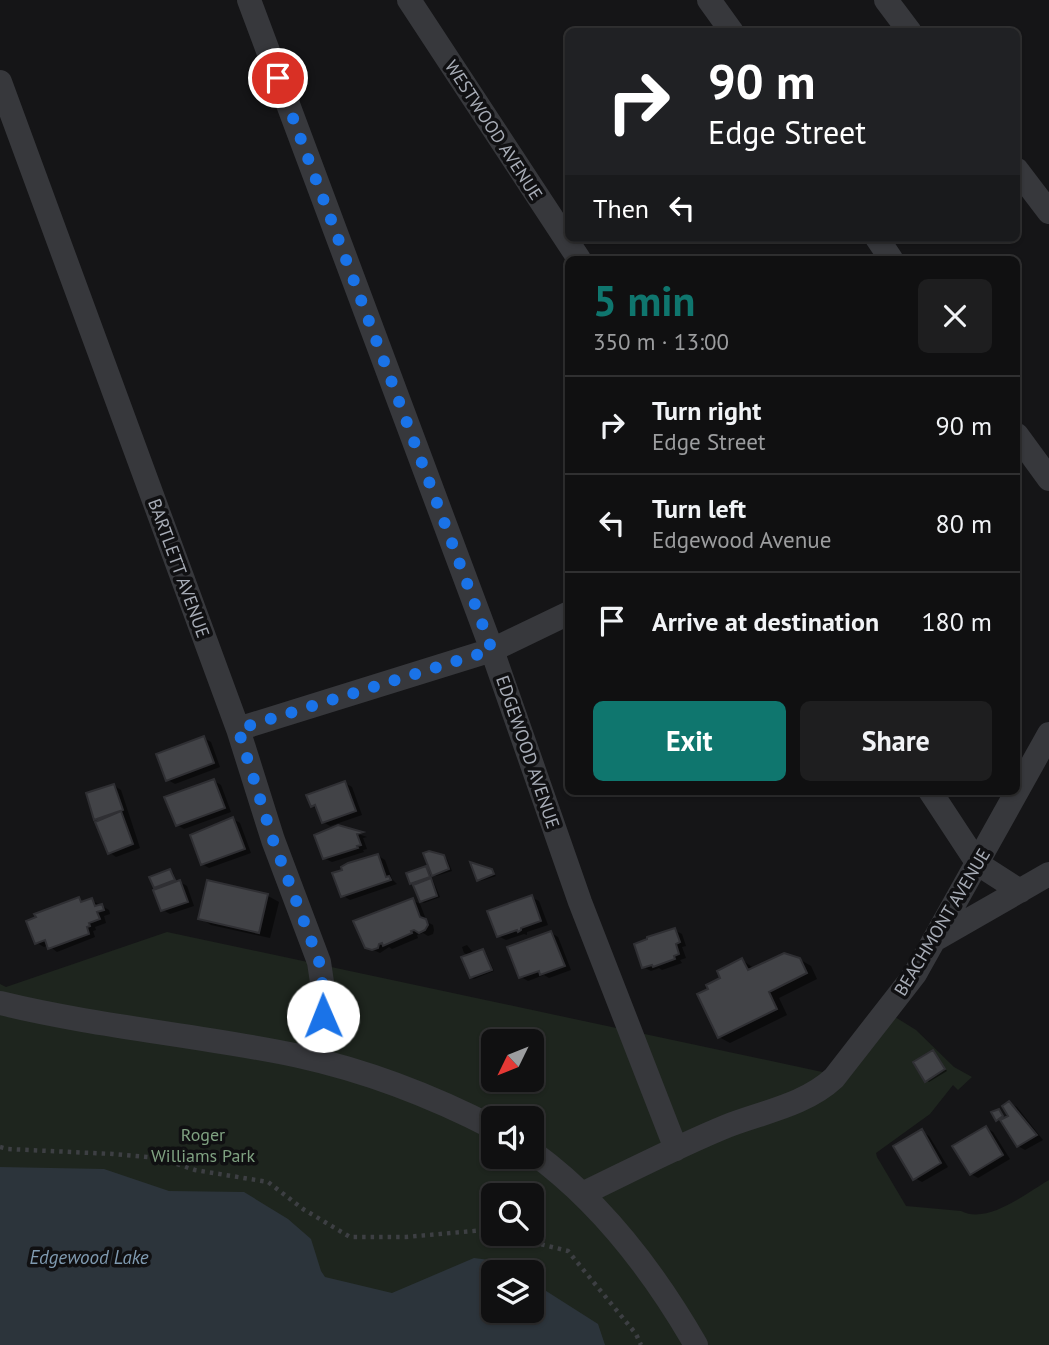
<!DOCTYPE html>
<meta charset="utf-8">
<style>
:root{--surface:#101011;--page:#1e1e1f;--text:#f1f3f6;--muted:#9c9d9f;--line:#303031;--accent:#0f766e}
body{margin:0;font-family:"PT Sans",sans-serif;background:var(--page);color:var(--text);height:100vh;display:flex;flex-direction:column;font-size:26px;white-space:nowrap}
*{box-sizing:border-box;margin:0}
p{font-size:23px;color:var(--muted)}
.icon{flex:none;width:38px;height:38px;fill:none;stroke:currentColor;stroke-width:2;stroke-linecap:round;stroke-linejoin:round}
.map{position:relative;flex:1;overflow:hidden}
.side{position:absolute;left:565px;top:256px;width:455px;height:539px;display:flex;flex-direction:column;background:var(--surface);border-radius:10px;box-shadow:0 2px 5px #0004,0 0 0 2px var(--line)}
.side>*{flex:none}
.banner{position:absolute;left:565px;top:28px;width:455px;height:214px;border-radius:10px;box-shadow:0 2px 5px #0004,0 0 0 2px var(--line);background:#202124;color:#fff;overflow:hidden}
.needle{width:46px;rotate:227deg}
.buttons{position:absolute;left:481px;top:1029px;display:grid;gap:14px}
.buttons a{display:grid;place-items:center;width:63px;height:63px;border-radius:10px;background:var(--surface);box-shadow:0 2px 5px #0004,0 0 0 2px var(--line);font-size:35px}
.pin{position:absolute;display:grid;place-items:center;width:60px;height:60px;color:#fff;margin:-30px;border:4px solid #fff;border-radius:50%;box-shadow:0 2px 7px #0007}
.me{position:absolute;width:77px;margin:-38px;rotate:359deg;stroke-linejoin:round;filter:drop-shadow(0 0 5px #0008)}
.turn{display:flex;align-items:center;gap:24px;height:147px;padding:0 28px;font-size:32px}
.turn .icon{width:91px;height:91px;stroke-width:2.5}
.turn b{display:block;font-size:49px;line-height:60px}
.then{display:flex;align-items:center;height:66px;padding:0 28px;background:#0003;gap:14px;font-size:26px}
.round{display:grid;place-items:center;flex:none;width:74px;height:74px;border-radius:10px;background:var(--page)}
.headline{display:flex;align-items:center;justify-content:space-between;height:119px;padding:0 28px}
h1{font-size:42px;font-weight:600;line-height:52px;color:var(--accent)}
.button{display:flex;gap:14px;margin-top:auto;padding:14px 28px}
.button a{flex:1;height:80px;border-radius:10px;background:var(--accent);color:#fff;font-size:28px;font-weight:600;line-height:80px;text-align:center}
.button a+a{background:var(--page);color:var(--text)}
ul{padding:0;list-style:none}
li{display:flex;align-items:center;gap:21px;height:98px;padding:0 28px;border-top:2px solid var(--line)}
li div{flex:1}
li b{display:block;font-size:26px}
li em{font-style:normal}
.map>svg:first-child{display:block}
.green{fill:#1e251e;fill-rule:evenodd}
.water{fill:#2c343b}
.shadow{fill:#0007}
.building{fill:#424347;stroke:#2f2f33;stroke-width:2}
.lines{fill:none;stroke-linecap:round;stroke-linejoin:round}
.path{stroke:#3d3f43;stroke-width:4.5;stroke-dasharray:3.5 5;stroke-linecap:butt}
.minor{stroke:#37383c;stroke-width:24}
.route{stroke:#1a73e8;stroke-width:12;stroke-dasharray:0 21.6}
.labels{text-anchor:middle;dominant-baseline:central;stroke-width:7;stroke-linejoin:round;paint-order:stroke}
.street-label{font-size:18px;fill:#a8adb7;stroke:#101012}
.park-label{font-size:18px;fill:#7fa181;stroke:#101012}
.water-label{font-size:19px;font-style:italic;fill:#809bb1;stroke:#101012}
</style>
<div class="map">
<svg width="1049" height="1345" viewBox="0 0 1049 1345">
<rect width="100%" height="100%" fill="#151517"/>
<!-- green -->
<path class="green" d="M167,932L827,1073L887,1012L916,1030L954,1067L972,1077L958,1090L953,1085L930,1114L876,1153L877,1157L906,1206L961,1211C988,1225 1026,1193 1049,1180V1345H0V984L6,987ZM494,1041H532V1080H494ZM494,1118H532V1157H494ZM494,1195H532V1234H494ZM494,1272H532V1311H494Z"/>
<!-- water -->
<path class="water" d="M0,1167L104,1169L169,1191L244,1192L288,1219L311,1239L321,1271L325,1277L392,1293L474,1258L489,1260L515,1272H494V1311H532V1282L598,1324L605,1345H0Z"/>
<!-- shadow -->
<path class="shadow" d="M204,738L211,742L220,767L175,784L168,780Z
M214,781L221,785L231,812L184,829L177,825Z
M345,783L352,787L362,815L330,826L323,822L319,810L312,806Z
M113,785L121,790L140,848L116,857L109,852L101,821L96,818Z
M233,819L240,823L251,853L209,868L202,864Z
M338,827L367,837L363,838L367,849L363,850L364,852L332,862L324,858Z
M377,855L385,860L392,879L397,884L350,900L342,895Z
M443,857L447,859L452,871L436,876L430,873L440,897L424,903L421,901L408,874L425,868L432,872Z
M170,871L173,872L177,883L180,882L187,886L194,906L170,914L163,910L160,890L155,887Z
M491,871L496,876L481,881L478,880Z
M208,882L268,896L279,902L270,938L211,925L200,918Z
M531,897L539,901L548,925L527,932V935L524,934L506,940L498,936Z
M78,899L84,903L91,900L109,910L110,914L104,916L106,923L95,927L96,930L93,931L95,937L57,952L48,945L44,947L37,943Z
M412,900L420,904L427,922L433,925L434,930L433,934L428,936L423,933L417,935L418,938L392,949L389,947L380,953L367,947Z
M674,930L682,934L686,946L682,947L686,958L680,960L682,963L662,970L659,968L651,971L643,967Z
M551,933L558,937L571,970L549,978L544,975L528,981L521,977Z
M467,945L474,954L483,951L486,953L494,971L474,979L471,977L470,956L464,953L462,947Z
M799,959L811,966L817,979L779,998L787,1015L730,1043L719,1037L710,990L742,960L755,969Z
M933,1052L947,1071L929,1082L926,1080Z
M1009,1103L1017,1107L1043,1140L1025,1150L1018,1146L1002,1120L997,1119L999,1111L1006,1119L1010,1116Z
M986,1128L993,1132L1010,1159L978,1178L971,1174Z
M922,1132L929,1136L948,1167L922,1182L915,1178Z"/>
<!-- building -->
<path class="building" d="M204,736L214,763L166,781L156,754Z
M214,779L225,808L176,826L164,797Z
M345,781L356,811L322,823L315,805L311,807L306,795Z
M114,784L123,810L94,820L86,793Z
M121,811L133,844L108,854L95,822Z
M233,817L245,849L201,865L190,835Z
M338,825L363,832L357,834L361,845L357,846L358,848L323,859L314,835Z
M429,851L444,855L449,869L432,876L423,853Z
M378,854L386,877L389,876L391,880L341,897L332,873L342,870L341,867L348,863Z
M470,862L492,869L494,874L477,881Z
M426,866L430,877L410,884L406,873Z
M170,869L175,880L154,888L149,877Z
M431,878L437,896L420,902L413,885Z
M180,880L188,902L161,911L153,890Z
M207,880L268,894L259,933L198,919Z
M532,895L541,921L521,928V930L518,932L517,930L497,937L487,911Z
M79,897L81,902L92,898L95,906L102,904L104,910L97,912L100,919L89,923L90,926L87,927L89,934L48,949L45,940L35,944L26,921L36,917L34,914Z
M413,898L420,917L426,919L428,925L425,930L419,933L414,930L411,931L412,933L383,946L382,943L379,944L378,948L372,950L365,948L353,921Z
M675,928L680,942L676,944L679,954L674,956L675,959L653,967L652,965L642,968L634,944L647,939V937Z
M551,931L565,966L540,975L539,971L519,978L507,947Z
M483,949L492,970L470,978L461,957Z
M784,953L800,958L807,973L769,992L777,1009L718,1038L697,994L708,989L706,985L720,978L717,971L742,958L748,970Z
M933,1050L945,1069L925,1082L913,1062Z
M1009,1101L1037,1135L1017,1147L1000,1120L1008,1116L1002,1106Z
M999,1109L1003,1116L996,1121L991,1112Z
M986,1126L1003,1155L970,1175L952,1146Z
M922,1129L941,1163L913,1180L893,1146Z"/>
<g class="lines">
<!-- path -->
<path class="path" d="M0,1147L8,1149L113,1154L159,1158L195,1170L268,1182L303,1209L350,1237H406L485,1230L494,1232
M500,1234L568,1251L636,1334L641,1345"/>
<!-- minor -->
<path class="minor" d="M249,0L492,650L580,902L676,1149
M409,0L579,259
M709,0L732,32
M886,0L910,32
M0,82L238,729L273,840L319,962L323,989V1016L317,1060
M1017,170L1049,212
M877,238L891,259
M1017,435L1049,479
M238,729L492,650L569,613
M930,791L978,864L1020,891
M934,940L1049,874
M0,1003C98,1027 200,1035 299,1056C367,1071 432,1096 494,1128
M532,1152C601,1202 654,1272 696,1345
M582,1194C630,1171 678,1146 727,1126C763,1112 805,1105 834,1078L915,974L1049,734"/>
</g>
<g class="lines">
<!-- route -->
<path class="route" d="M278,78L492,650L238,729L273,840L319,961L323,989V1016"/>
</g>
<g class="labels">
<!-- street labels -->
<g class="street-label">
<text transform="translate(494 130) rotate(57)">WESTWOOD AVENUE</text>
<text transform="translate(179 568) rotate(70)">BARTLETT AVENUE</text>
<text transform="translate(528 752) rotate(71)">EDGEWOOD AVENUE</text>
<text transform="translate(942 922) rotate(-59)">BEACHMONT AVENUE</text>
</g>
<!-- park labels -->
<g class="park-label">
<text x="203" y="1134">Roger<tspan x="203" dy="21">Williams Park</tspan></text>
</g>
<!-- water labels -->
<g class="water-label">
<text x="89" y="1257">Edgewood Lake</text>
</g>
</g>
</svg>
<div class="buttons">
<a><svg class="needle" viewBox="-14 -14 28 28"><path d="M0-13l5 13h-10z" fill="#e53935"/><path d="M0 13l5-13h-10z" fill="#9c9d9f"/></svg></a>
<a><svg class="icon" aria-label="sound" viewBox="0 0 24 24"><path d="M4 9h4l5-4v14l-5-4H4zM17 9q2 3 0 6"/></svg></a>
<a><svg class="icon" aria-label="search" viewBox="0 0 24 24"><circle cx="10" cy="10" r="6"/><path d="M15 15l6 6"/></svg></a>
<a><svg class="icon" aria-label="layers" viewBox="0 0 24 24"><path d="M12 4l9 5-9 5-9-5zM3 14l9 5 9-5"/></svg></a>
</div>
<div class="pin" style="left:278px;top:78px;background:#d93025"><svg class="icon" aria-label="arrive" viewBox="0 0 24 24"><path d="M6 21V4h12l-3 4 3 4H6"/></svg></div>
<svg class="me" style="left:323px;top:1016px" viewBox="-20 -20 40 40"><circle r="19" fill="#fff"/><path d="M0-13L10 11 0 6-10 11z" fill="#1a73e8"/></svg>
<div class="banner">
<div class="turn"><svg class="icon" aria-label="right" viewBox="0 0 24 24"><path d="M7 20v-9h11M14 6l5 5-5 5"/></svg><div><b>90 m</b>Edge Street</div></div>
<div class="then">Then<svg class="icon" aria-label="left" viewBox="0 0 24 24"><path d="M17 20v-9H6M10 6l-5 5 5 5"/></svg></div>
</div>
<section class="side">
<div class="headline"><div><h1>5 min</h1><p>350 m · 13:00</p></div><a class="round"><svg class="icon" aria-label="close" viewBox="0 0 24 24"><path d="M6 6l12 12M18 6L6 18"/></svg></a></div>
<ul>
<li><svg class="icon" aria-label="right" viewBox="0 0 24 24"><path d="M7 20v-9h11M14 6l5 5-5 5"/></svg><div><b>Turn right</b><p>Edge Street</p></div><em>90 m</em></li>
<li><svg class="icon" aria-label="left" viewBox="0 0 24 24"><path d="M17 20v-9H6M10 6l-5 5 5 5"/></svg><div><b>Turn left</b><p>Edgewood Avenue</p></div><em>80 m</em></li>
<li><svg class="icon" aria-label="arrive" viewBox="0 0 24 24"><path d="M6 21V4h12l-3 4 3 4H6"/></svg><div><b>Arrive at destination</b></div><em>180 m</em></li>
</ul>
<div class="button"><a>Exit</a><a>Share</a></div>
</section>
</div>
